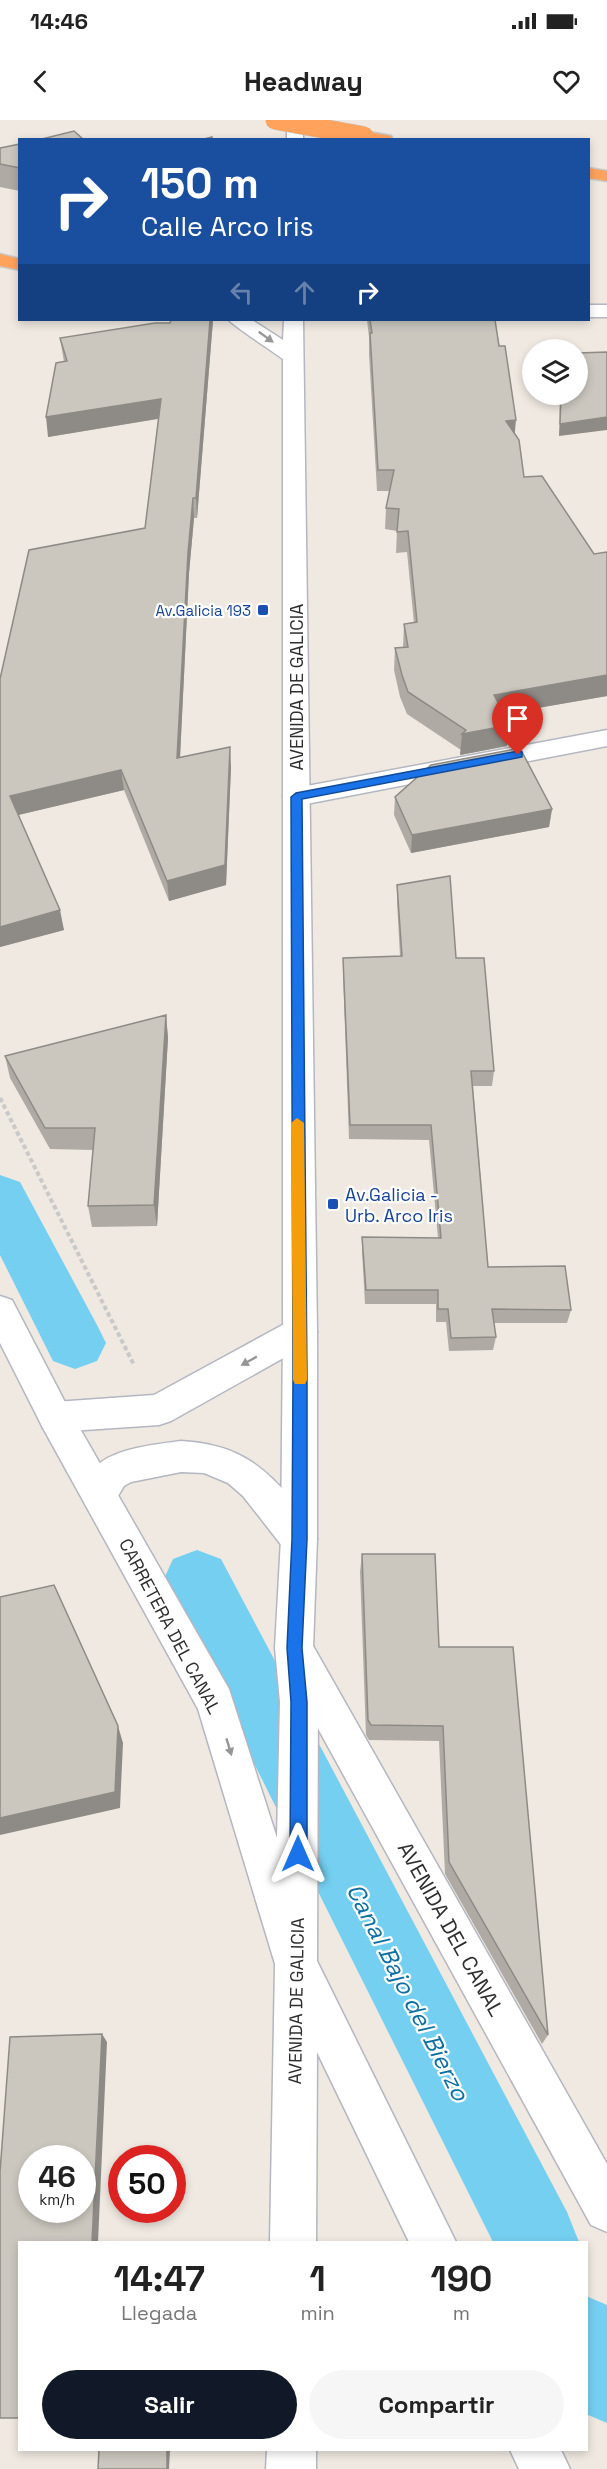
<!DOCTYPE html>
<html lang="es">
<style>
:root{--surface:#fff;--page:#f6f6f6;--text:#222;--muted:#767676;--accent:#111827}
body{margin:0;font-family:"Space Grotesk",sans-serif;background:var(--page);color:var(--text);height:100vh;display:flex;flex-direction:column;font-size:22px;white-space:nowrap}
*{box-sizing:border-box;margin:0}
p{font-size:20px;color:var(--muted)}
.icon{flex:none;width:33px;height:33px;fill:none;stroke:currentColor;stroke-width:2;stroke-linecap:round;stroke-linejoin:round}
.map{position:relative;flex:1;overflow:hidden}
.panel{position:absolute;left:18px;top:2121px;width:570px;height:210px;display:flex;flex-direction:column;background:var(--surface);border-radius:0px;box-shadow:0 3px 9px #0003}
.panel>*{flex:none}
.top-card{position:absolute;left:18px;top:18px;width:572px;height:183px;border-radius:0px;box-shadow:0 3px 9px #0003;background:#1a4fa0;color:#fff;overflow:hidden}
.buttons{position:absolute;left:522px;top:219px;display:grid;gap:12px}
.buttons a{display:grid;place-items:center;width:66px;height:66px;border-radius:50%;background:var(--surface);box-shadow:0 3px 9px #0003;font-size:30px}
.speed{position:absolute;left:18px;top:2025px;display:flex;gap:12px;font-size:30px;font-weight:700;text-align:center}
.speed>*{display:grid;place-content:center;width:78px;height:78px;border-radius:50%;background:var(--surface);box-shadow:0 3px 9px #0003;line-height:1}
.speed small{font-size:15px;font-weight:400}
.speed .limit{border:9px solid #d22;background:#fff;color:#111}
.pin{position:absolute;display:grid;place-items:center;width:51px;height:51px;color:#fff;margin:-62px -26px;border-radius:50% 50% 50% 0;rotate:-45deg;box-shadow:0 0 6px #0007}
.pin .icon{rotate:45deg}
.me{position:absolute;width:66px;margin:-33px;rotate:0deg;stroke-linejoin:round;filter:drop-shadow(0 0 4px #0008)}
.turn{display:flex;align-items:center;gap:21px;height:126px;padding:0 24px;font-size:27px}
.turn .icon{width:78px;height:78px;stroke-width:2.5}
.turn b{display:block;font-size:42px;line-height:51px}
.lanes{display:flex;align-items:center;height:57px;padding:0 24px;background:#0003;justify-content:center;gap:30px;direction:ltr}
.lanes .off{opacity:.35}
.eta{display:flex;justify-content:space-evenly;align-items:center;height:102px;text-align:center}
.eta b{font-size:36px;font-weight:700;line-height:42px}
.primary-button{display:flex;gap:12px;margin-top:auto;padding:12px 24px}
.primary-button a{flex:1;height:69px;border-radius:36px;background:var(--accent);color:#fff;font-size:24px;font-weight:700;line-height:69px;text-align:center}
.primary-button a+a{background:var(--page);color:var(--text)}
.status{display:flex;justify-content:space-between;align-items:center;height:42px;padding:0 30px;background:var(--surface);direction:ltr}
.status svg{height:16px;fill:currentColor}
header{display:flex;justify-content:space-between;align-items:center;height:78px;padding:0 24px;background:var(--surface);font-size:27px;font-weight:700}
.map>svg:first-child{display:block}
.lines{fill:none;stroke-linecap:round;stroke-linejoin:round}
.canal{fill:#75cff0;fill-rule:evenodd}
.street-casing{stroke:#b4b7c1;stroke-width:3}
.secondary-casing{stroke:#b4b7c1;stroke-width:3}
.highway-casing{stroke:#c9c9c9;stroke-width:3}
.path{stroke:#c9c9c9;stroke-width:4;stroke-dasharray:4.5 3;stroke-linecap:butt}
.street{fill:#fff;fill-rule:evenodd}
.secondary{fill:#fff;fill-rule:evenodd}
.highway{fill:#ffa35c;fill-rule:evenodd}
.highway-bridge-casing{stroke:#c9c9c9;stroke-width:20;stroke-linecap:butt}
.highway-bridge{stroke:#ffa35c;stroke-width:19}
.wall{fill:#afaba4}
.shaded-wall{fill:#8e8b86}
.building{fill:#cbc7bf;stroke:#8e8b86;stroke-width:1.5;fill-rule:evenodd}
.oneway{fill:#969696}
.route{fill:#1a73e8;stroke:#114b97;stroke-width:1.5}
.slow{fill:#f59e0b}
.transit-dot{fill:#1a4fb4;stroke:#fff;stroke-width:2}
.labels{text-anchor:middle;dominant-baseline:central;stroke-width:4.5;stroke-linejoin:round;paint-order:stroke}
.far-transit-label{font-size:15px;fill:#164399;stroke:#fff;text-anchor:end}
.street-label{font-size:18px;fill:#2e2e2e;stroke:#fff}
.transit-label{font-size:18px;fill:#164399;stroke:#fff;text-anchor:start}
.near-street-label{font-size:21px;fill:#2e2e2e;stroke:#fff}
.near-water-label{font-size:24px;font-style:italic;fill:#0d6fa3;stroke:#fff}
</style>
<div class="status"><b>14:46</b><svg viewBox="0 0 49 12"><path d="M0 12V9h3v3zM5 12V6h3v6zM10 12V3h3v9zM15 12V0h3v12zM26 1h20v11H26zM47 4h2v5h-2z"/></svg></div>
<header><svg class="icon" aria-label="back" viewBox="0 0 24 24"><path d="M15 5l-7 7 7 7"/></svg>Headway<svg class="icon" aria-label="heart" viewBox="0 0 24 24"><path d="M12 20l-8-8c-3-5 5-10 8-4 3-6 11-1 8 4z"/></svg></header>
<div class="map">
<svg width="607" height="2349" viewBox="0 0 607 2349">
<rect width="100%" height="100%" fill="#efe9e1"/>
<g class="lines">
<!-- canal -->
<path class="canal" d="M0,1055L20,1062L97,1205L106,1223L97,1241L75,1249L53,1241L0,1135Z
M197,1430L221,1439L567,2092L579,2122H493L163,1461L173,1439Z
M586,2176L607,2185V2303L586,2294Z"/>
<defs>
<path id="street" d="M588,185H607V197H588Z
M607,610V626L296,686L287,683L283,677L287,671L296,668Z
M300,1198L312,1202L317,1212L312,1222L171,1301L159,1305L55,1312L43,1308L38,1297L43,1286L55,1282L154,1275L288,1202Z
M181,1321C232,1324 260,1341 292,1380C301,1393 311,1405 317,1419L312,1431L299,1436L286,1431L243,1376L228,1363L204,1353L181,1352L131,1362L124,1366L112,1386L99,1391L86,1386L81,1375C86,1365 91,1350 100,1343C119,1328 158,1324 181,1321Z
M295,1512L308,1517L607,2044V2112L591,2105L282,1543L276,1530L282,1517Z"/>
<path id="secondary" d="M287,0H303V20H287Z
M229,200H252L283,220L284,200H303L317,1212V1419L313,1528L318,1582L317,1841L456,2122H409L317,1932L316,2122H270L275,1844L198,1589L43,1308L0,1223V1176L12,1180L67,1286L229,1569L277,1718L280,1582L275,1528L281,1419L283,1212V239C275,233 231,204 229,200Z
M267,2330H316V2349H266Z
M510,2330H561L570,2349H519Z"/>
<path id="highway" d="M364,11L391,16L393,20H358L356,16L358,12Z
M588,48L607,51V61L588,58Z
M0,134L20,139V150L0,146Z"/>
</defs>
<!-- street casing -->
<use href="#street" class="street-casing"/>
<!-- secondary casing -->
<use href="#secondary" class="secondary-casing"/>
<!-- highway casing -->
<use href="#highway" class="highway-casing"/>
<!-- path -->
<path class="path" d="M0,978L134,1245"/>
<!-- street -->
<use href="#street" class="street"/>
<!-- secondary -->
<use href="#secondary" class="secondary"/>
<!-- highway -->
<use href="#highway" class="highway"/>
<defs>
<path id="highway-bridge" d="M275,0L364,16"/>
</defs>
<!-- highway-bridge casing -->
<use href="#highway-bridge" class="highway-bridge-casing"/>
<!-- highway-bridge -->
<use href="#highway-bridge" class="highway-bridge"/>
</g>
<!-- wall -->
<path class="wall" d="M20,24V71L0,67V28Z
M213,200L197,398H194L189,453L180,637L231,647L226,765L169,781L124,670L18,695L64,810L0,827V559L145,408L158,299L48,317L64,242L60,218L170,203Z
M367,200H495L515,314L524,357L594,434L607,432V576L504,594L507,626L460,635L461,630L407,594L400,577L394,550L395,528H403L404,504L414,503L407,432L396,433L397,411L385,409L386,388L390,371H377L369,234V217Z
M560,274H578L559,316Z
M395,677L552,689L549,707L411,733L394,695Z
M397,765L456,838L494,951L492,966H473L488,1147L571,1190L567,1203H494L496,1217L493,1230L449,1231L446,1202H436V1184H365L362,1131V1117L438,1118L429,1020L349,1019L343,853V838L400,836L397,781Z
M166,895L168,918L157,1106L92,1107L88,1086L93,1030L50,1029L10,958L5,936Z
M362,1434L439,1527L548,1915L542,1924L445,1754L439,1621L369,1620L366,1615L360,1452Z"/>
<!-- shaded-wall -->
<path class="shaded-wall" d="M210,200H213L197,398L196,378Z
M161,279L162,298L48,317L46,297Z
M607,297V310L559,316L560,304Z
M516,300L514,321L506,301Z
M193,378L194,398L189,453L179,658L177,638L188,433Z
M607,555V576L491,596L494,575Z
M510,605L507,626L460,635L462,614Z
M230,627L231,647L226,765L169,781L167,761Z
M121,650L124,670L14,696L10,676Z
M552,689L549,707L411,733L412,715Z
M60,790L64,810L0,827V807Z
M166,895L168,918L157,1106L154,1085Z
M118,1606L123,1623L120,1688L0,1715V1698Z
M102,1914L107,1922L98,2122H92Z
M167,2330H170L169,2349H167Z"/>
<!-- building -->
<path class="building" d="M74,11L84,20H38Z
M212,17V20H200Z
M20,24V48L0,44V28Z
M171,200H210L196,378H193L188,433L177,638L230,627L225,745L167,761L121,650L10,676L60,790L0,807V559L29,430L145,408L161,279L46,297L56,243L67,241L60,218L155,203H170Z
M370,200H495L499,226H505L516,300L506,301L519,320L524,357L542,356L594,434L607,432V555L494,575L510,605L462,614L466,610L408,572L402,555L395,528L408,527L404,504L417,502L408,411L397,412L399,389L386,388L394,350H378L370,213H372Z
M607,232V297L560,304L561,274H578V233Z
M520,628L552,689L412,715L395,677L431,645Z
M450,756L456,838H484L494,951H471L488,1147L565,1146L571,1190L492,1189L496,1217L451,1218L448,1189H438V1170H366L362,1117L441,1118L431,1005H350L343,838L402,836L397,765Z
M166,895L154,1085L88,1086L95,1008H45L5,936Z
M362,1434H435L439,1527H513L548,1915L449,1742L443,1606L371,1605L368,1600Z
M54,1465L118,1606L115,1672L0,1698V1477Z
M102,1914L92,2122H20V2298H0V2052L10,1917ZM32,2038H82V2090H32Z
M99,2330H167V2349H98Z"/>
<!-- one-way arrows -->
<defs><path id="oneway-solid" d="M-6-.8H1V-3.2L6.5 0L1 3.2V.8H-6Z" transform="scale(1.5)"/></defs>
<g class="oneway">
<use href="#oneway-solid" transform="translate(266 217) rotate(36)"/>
<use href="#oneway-solid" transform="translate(249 1241) rotate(151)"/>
<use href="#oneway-solid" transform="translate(229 1627) rotate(73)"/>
</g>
<!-- route -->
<path class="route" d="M518,631L522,632V637L302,679L307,1258V1419L302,1528L307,1582V1734L304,1740L298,1743L292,1740L290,1734L291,1582L287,1528L292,1419L293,1258L291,677L296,673Z"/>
<!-- slow -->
<path class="slow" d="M297,998L304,1003L307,1260L305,1264H295L293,1260L291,1003Z"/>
<!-- markers -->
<g class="transit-dot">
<rect x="257" y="484" width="12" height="12" rx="3"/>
<rect x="327" y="1078" width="12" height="12" rx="3"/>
</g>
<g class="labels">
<!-- far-transit labels -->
<g class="far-transit-label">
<text x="251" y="490">Av.Galicia 193</text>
</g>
<!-- street labels -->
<g class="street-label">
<text transform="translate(296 567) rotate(-90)">AVENIDA DE GALICIA</text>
<text transform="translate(170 1506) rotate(62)">CARRETERA DEL CANAL</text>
<text transform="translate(296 1881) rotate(-89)">AVENIDA DE GALICIA</text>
</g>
<!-- transit labels -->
<g class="transit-label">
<text x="345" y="1074">Av.Galicia -<tspan x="345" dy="21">Urb. Arco Iris</tspan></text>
</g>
<!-- near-street labels -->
<g class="near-street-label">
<text transform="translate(451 1809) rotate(61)">AVENIDA DEL CANAL</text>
</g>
<!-- near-water labels -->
<g class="near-water-label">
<text transform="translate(408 1872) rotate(63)">Canal Bajo del Bierzo</text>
</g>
</g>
</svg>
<div class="buttons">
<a><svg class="icon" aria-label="layers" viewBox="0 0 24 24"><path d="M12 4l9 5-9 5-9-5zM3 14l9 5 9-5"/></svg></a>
</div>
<div class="speed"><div>46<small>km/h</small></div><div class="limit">50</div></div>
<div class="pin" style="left:518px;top:635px;background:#d93025"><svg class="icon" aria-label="arrive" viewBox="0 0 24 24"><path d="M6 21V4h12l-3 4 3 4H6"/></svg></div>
<svg class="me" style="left:298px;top:1734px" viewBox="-20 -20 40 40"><path d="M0-17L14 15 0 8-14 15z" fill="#1a73e8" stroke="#fff" stroke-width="4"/></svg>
<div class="top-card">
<div class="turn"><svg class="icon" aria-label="right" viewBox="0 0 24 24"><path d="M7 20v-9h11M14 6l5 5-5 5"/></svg><div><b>150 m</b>Calle Arco Iris</div></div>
<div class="lanes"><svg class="icon off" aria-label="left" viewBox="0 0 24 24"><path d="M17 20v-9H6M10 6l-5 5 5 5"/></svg><svg class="icon off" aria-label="ahead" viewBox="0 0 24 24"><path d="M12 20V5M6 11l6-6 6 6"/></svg><svg class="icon" aria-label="right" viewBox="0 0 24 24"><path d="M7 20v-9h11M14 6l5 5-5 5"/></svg></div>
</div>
<section class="panel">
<div class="eta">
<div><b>14:47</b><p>Llegada</p></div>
<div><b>1</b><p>min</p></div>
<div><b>190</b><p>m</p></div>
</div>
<div class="primary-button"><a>Salir</a><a>Compartir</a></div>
</section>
</div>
